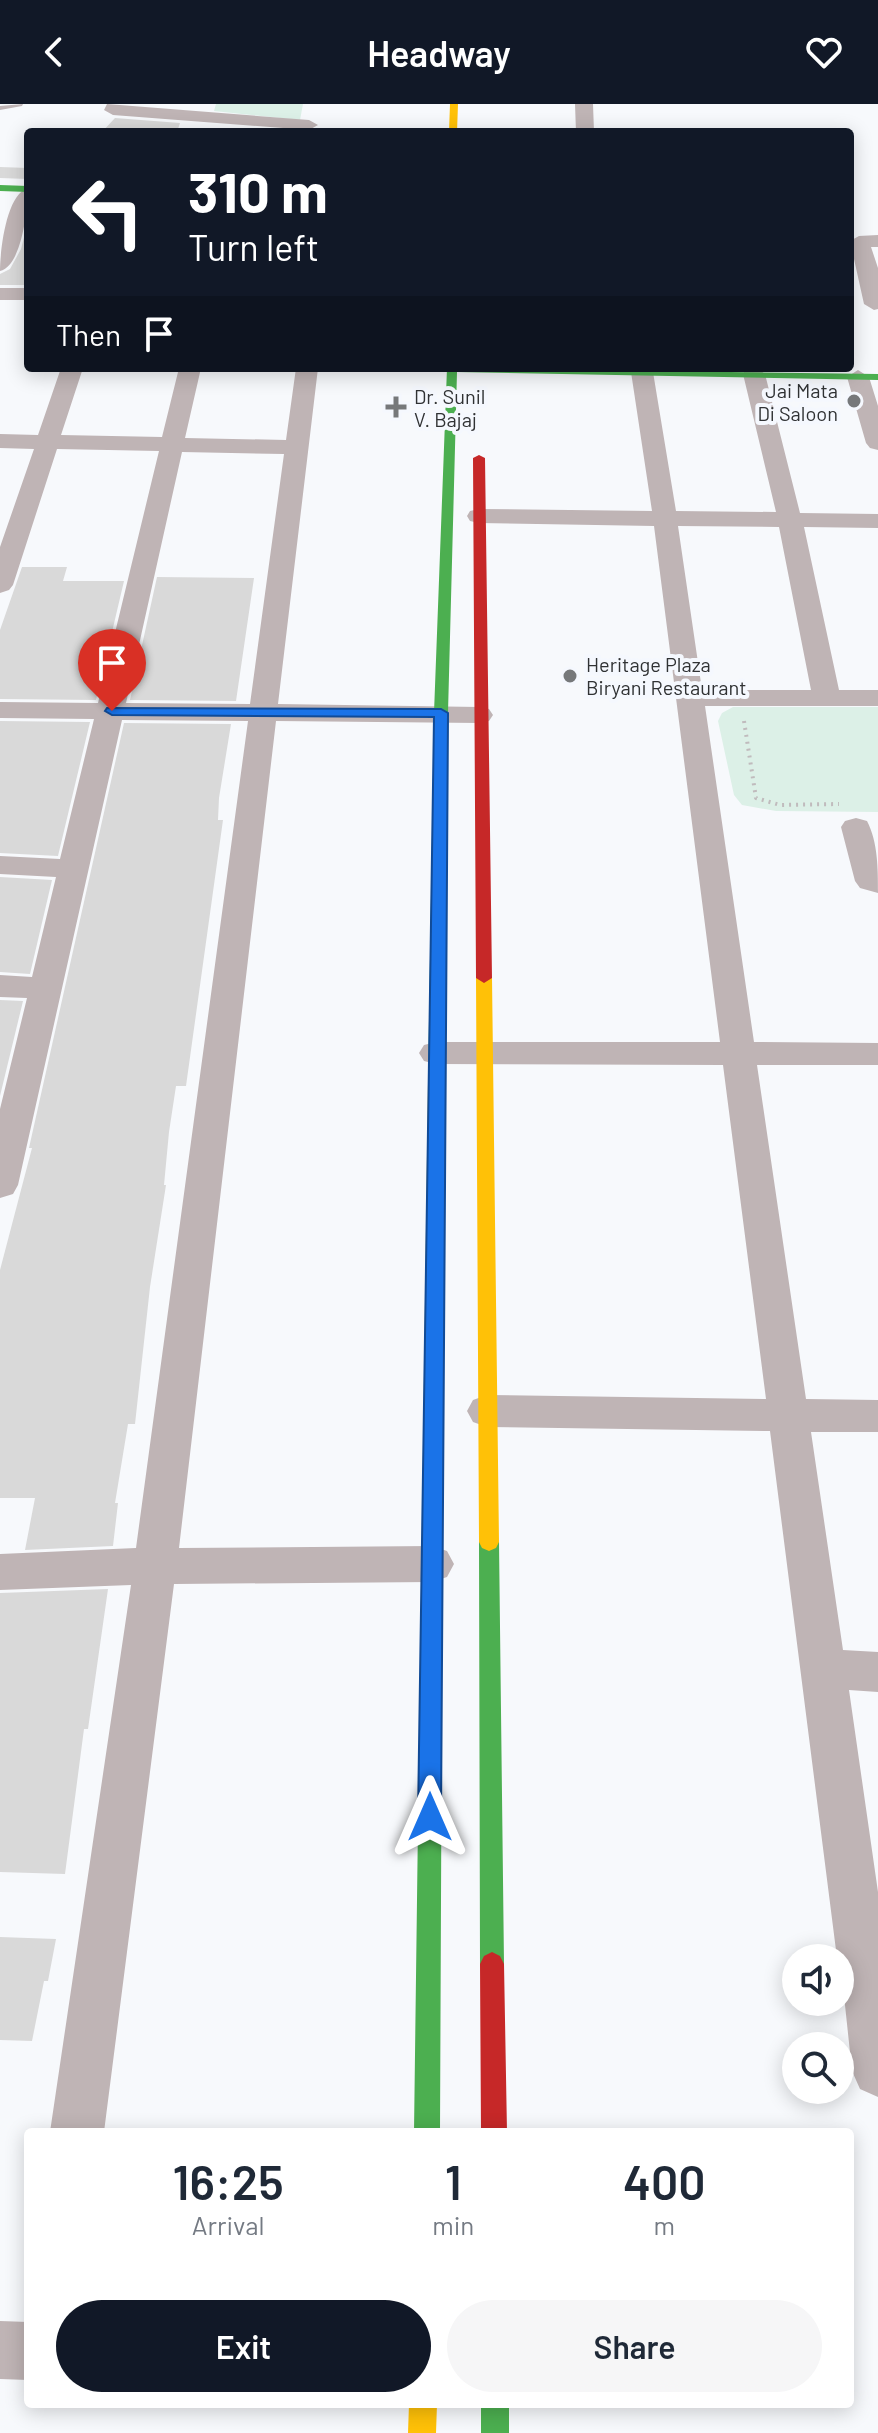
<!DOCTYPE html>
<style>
:root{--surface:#fff;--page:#f6f6f7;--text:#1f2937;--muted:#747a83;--accent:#111827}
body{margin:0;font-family:Barlow,sans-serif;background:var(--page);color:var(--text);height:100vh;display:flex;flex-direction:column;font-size:30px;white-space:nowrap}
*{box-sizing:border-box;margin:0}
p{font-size:26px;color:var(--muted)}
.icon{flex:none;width:44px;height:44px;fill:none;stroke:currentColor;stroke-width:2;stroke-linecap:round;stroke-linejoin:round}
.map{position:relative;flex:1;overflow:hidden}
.sheet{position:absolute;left:24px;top:2024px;width:830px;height:280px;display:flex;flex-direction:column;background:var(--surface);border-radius:8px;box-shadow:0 4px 20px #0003}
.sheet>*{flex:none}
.banner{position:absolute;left:24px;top:24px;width:830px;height:244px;border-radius:8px;box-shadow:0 4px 20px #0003;background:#111827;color:#fff;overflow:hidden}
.controls{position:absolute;left:782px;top:1840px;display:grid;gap:16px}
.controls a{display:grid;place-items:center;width:72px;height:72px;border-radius:50%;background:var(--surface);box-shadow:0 4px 20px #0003;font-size:40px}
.pin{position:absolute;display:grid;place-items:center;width:68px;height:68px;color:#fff;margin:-82px -34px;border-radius:50% 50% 50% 0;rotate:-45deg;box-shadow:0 0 8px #0007}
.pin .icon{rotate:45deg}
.me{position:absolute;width:88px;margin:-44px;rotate:0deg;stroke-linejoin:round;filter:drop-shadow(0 0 6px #0008)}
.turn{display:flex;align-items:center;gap:28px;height:168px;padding:0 32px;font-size:36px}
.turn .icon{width:104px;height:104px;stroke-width:2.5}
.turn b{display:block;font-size:56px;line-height:68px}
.then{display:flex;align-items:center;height:76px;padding:0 32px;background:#0003;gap:16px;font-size:30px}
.eta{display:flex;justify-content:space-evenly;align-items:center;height:136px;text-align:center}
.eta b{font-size:48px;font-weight:600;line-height:56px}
.primary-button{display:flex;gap:16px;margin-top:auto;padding:16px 32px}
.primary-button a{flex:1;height:92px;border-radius:48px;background:var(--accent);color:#fff;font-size:32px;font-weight:600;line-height:92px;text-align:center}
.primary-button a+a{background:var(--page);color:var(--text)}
header{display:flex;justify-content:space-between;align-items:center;height:104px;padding:0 32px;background:var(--accent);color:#fff;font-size:36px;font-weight:600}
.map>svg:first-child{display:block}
.green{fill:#dcf0e7}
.building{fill:#d9d9d9}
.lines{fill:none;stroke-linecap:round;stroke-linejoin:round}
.path{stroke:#c0bbbd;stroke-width:4;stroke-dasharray:2 5;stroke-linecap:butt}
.lane{fill:#bfb4b5;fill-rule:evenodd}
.street{fill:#bfb4b5;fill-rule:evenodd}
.fast{fill:#4caf50;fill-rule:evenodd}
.slow{fill:#ffc107;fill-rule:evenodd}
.jam{fill:#c62828;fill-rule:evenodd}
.route{fill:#1a73e8;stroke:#114b97;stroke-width:2}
.poi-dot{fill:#76787a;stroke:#f5f8fe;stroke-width:3}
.labels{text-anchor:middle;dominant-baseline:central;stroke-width:8;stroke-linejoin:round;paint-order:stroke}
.far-poi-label{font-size:20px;fill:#303234;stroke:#f5f8fe;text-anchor:start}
</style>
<header><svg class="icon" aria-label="back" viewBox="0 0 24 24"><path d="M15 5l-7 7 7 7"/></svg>Headway<svg class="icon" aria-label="heart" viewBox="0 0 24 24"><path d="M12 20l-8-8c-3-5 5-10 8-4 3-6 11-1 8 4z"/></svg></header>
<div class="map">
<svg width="878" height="2329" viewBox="0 0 878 2329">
<rect width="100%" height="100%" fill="#f7f9fc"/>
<!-- green -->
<path class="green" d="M216,0H303L300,16L214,7Z
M733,603H878V708L776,707L742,701L734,691L718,617L722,609Z"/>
<!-- building -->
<path class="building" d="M115,14L180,19L177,28H102Z
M0,63L28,64V75L0,74Z
M28,118V181H0V170L10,165L21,145Z
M22,463H67L63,477H124L96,596L0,595V526Z
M157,473L254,474L236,597L130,596Z
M0,617L90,618L58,752L0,749Z
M124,619L231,620L219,694L218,716H223L186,982H176L169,1028L164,1081H166L150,1183L135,1320H128L115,1399H118L113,1442L25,1446L35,1394H0V1166L32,1044H29Z
M0,773L52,776L30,870L0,868Z
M0,896L23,897L0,992Z
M108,1485L88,1625H84L65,1770L0,1768V1489Z
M0,1833L56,1835L48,1877H44L32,1937L0,1936Z"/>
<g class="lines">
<!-- path -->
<path class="path" d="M744,617L756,694L780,701L839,700"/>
<!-- lane -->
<path class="lane" d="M23,0L22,2L0,6V2Z"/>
<!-- street -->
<path class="street" d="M107,0L309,16L318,21L309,26L113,11L104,6Z
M575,0H593L594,28H576Z
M28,84C28,104 22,162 0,167C0,148 6,90 28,84Z
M878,131V143H871L878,164V205L874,206L864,200L850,137L859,132Z
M0,184H28V196H0Z
M61,264H83L61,331L162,333L179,264H201L185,334L286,336L296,264H318L278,600L479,603L489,605L493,611L489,617L479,619L276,617L179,1444L432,1442L447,1447L454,1460L447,1473L432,1478L174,1480L104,2028H50L131,1481L0,1486V1450L136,1444L248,617L122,616L18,1081L13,1090L0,1094V1005L27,894L0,893V871L32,873L56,773L0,770V752L60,755L94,615L0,614V598L98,599L159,347L57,345L13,481L9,486L0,489V443L34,345L0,344V330L38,331ZM182,348L284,350L250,600L126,599Z
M634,264H650L653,268L676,407L776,408L743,270L746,265L757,264L765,270L800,409L878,410V424L804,423L839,586H878V602H705L754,938L878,939V961H757L806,1295L878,1296V1328H811L843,1546L878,1548V1588L849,1586L878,1788V1993L860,1985L852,1967L840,1854H837L770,1327L487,1323L473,1318L467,1307L473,1296L487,1291L766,1295L723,961L436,960L424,957L419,949L424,941L436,938H720L654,422L479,419L470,417L467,412L470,407L479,405L652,407L631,268ZM678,422L779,423L811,586H702Z
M858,266L869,273L878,302V346L870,344L866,339L847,273Z
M856,714L867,717C878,738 878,765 878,789L860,784L855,777L841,723L845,717Z
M0,2217L28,2218V2276L0,2275Z"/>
<!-- fast -->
<path class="fast" d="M0,81L28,82V88L0,87Z
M447,264L878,270V276L457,268L448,609L444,979L436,985L428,979L434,609Z
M489,1429L496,1432L499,1438L504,1860L500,1868L492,1872L484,1868L480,1860L479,1438L482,1432Z
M431,1556L439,1558L442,1565L440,2028H414L420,1565L423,1558Z
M481,2300H509V2329H481Z"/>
<!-- slow -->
<path class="slow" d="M450,0H458L457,28H449Z
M484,869L492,874L499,1438L496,1444L489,1447L482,1444L479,1438L476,874Z
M436,973L444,979L442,1565L439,1572L431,1574L423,1572L420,1565L428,979Z
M409,2300H437L436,2329H408Z"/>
<!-- jam -->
<path class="jam" d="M479,351L485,354L492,874L484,879L476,874L473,354Z
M492,1848L500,1852L504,1860L507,2028H481L480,1860L484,1852Z"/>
</g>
<!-- route -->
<path class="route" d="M107,604L441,605L448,609L441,1713L438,1720L430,1723L422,1720L418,1713L434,613L112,611L105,607Z"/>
<!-- markers -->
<g class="poi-dot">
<circle cx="854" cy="297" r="8"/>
<path d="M392 291h8v8h8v8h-8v8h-8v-8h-8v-8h8z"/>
<circle cx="570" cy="572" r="8"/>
</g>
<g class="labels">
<!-- far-poi labels -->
<g class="far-poi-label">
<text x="838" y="286" text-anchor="end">Jai Mata<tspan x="838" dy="23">Di Saloon</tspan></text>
<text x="414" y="292">Dr. Sunil<tspan x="414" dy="23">V. Bajaj</tspan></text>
<text x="586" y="560">Heritage Plaza<tspan x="586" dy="23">Biryani Restaurant</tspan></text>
</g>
</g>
</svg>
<div class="controls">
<a><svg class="icon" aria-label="sound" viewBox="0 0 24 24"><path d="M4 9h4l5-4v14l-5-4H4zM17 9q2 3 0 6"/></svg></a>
<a><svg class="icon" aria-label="search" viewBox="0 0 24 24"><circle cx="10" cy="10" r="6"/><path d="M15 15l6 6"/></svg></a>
</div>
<div class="pin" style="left:112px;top:607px;background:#d93025"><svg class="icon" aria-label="arrive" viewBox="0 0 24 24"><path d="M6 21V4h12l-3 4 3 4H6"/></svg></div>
<svg class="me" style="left:430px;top:1713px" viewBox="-20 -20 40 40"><path d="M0-17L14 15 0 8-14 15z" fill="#1a73e8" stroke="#fff" stroke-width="4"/></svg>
<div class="banner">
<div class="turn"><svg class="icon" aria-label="left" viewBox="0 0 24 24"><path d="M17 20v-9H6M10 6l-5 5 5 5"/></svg><div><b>310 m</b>Turn left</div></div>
<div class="then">Then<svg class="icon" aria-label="arrive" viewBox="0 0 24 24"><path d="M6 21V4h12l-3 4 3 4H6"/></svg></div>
</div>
<section class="sheet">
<div class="eta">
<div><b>16:25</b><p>Arrival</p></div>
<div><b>1</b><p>min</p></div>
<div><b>400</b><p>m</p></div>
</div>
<div class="primary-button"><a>Exit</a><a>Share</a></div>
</section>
</div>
